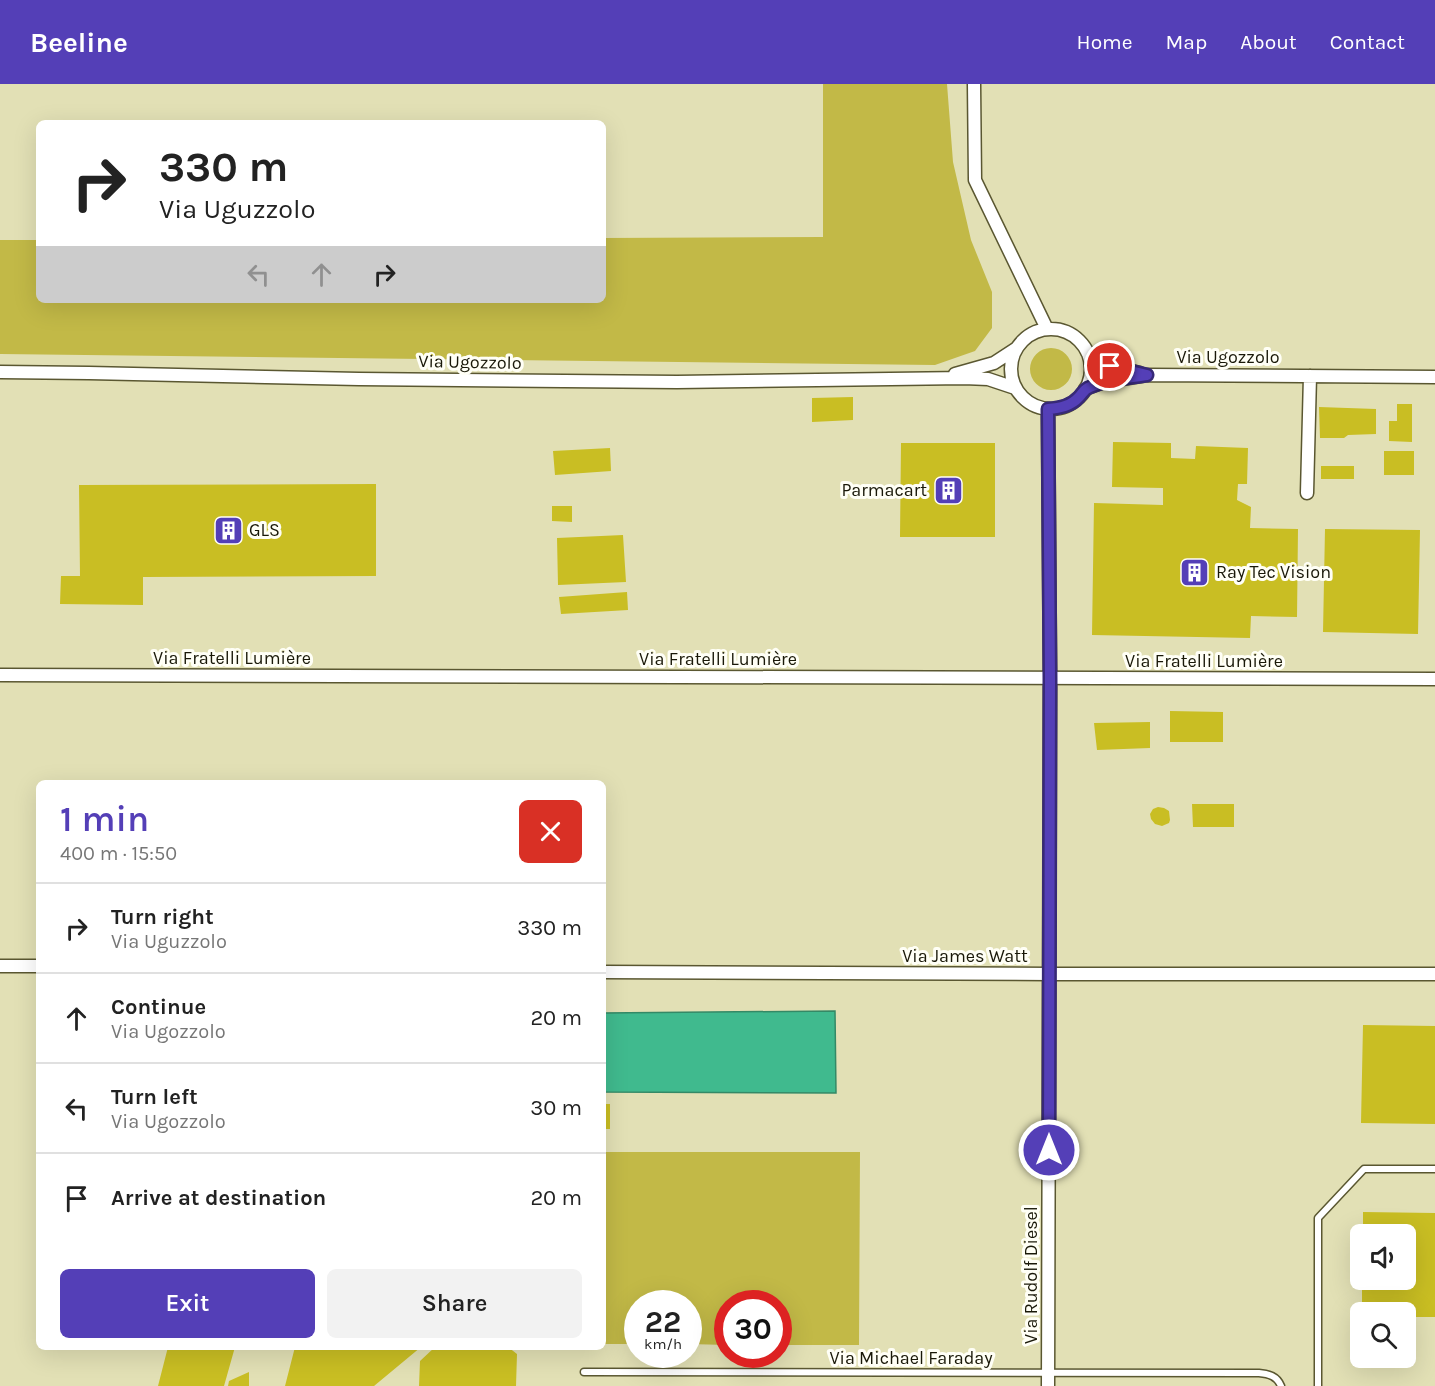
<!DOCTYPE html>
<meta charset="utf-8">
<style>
:root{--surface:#fff;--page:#f2f2f2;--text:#222;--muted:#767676;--line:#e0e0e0;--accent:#543fb7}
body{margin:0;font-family:Karla,sans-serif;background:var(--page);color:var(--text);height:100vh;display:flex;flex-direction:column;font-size:22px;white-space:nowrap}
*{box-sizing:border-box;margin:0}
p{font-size:20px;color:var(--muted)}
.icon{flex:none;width:33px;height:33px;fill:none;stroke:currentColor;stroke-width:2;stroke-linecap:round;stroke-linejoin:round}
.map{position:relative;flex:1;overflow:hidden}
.sheet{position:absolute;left:36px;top:696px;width:570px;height:570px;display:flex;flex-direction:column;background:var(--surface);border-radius:9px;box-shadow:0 6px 24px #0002}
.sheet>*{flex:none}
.banner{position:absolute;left:36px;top:36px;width:570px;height:183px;border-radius:9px;box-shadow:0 6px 24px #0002;background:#fff;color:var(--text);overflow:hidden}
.tools{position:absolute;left:1350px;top:1140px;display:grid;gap:12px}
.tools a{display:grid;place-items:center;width:66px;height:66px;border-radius:9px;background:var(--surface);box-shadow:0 6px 24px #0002;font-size:30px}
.speed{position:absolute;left:624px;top:1206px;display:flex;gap:12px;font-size:30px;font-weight:700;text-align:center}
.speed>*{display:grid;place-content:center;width:78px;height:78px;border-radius:50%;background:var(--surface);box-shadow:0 6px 24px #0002;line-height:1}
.speed small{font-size:15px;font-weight:400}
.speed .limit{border:9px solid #d22;background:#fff;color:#111}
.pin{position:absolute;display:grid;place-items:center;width:51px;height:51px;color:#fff;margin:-26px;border:3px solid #fff;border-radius:50%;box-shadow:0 2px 6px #0007}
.me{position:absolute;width:66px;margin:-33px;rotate:0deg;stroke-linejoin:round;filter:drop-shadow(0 0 4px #0008)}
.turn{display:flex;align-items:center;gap:21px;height:126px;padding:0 24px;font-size:27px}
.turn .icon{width:78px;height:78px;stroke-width:2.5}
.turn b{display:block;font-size:42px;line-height:51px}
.lanes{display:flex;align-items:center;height:57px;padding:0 24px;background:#0003;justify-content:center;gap:30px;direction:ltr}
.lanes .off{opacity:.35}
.round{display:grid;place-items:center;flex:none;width:63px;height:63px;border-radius:9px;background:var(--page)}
.summary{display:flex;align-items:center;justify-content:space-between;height:102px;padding:0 24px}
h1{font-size:36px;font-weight:600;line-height:45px;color:var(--accent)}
.action{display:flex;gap:12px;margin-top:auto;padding:12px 24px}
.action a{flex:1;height:69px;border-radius:9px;background:var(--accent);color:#fff;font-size:24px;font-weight:600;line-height:69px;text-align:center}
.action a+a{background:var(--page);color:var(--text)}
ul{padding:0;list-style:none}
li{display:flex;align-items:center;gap:18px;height:90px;padding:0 24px;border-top:2px solid var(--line)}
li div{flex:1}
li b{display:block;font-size:22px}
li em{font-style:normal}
header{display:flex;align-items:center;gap:36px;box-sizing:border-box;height:84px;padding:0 30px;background:var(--accent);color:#fff}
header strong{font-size:28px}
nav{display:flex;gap:33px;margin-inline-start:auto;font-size:21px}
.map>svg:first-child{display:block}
.green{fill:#c2b947}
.water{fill:#40ba8e;stroke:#348966;stroke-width:1.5}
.building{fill:#c9be23}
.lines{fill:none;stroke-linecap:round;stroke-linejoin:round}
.service-casing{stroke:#5a5731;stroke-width:9}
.minor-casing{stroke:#5a5731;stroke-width:15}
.service{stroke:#fff;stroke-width:6}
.minor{stroke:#fff;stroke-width:12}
.route-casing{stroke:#372977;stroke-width:15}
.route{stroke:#543fb7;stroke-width:10}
.labels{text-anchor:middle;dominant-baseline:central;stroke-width:6;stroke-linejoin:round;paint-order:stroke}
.street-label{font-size:18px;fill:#191808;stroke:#fffff6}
.poi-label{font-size:18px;fill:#191808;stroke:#fffff6;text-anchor:start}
</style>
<header>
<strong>Beeline</strong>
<nav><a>Home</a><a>Map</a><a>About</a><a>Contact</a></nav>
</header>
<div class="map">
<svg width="1435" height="1302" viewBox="0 0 1435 1302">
<rect width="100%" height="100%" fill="#e2e0b5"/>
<!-- green -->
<path class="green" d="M823,0H947L953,78L971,156L992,208V244L975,267L935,281L0,270V156H39V216H603V154L823,153Z
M1030 285a21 21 0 1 1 42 0a21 21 0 1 1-42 0Z
M603,1068H860L859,1261H779L778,1220H728L727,1261L689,1260L688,1220H638L637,1260H603Z"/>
<!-- water -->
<path class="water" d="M835,927L836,1009L603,1008V929Z"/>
<!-- building -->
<path class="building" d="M853,313V336L812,338V314Z
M1397,320H1412V358L1389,357V337H1397Z
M1319,323L1376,325V350L1348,351L1344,354H1320Z
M1113,358L1171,359V374L1195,375L1196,362L1248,364L1247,400H1238L1237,416L1251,423L1250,444L1298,445L1297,533L1251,532L1250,554L1092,551L1094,419L1163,421V404L1112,403Z
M901,359H995V453H900Z
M610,364L611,387L555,391L553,367Z
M1384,367H1414V391H1384Z
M1321,382H1354V395H1321Z
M376,400V492L143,493V521L60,520L61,492H80L79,401Z
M552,422H572V438L552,437Z
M1325,445L1420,446L1418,550L1323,548Z
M623,451L626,498L558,501L557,454Z
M627,508L628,526L561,530L559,513Z
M1170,627L1223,628V658H1170Z
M1150,638V664L1097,666L1094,639Z
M1192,720H1234V743H1193Z
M1158,723L1164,724L1169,727L1170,736L1169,739L1162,742L1155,740L1151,735L1150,730L1153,725Z
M1363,941L1435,942V1040L1361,1039Z
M603,1020H610V1045H603Z
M1363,1128L1435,1129V1233H1406V1228H1362V1196H1406V1150H1363Z
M168,1263H235L224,1302H158Z
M295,1263H421L374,1302H285Z
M435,1263H508L517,1270L516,1302H419L420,1277Z
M249,1288V1302H228L229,1297Z"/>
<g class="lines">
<defs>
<path id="service" d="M584,1288L1259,1289C1269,1290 1277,1292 1281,1302
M1318,1302V1134L1364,1085H1435"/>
<path id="minor" d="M974,0L975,96L1047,245
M1011 285a40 40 0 1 1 80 0a40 40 0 1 1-80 0Z
M1087,268L1110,282L1140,289
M0,288L89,289L359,295L677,298L964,294L988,295L1015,304
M955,290L994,279L1017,264
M1085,305L1103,298L1147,291L1435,293
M1048,325L1050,595L1048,1302
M1307,409L1310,292
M0,591L1435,595
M0,882H39
M603,888L1050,890H1435"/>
</defs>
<!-- service casing -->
<use href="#service" class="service-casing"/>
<!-- minor casing -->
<use href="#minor" class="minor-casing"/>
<!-- service -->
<use href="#service" class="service"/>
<!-- minor -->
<use href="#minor" class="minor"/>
</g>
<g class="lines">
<defs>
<path id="route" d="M1049,1066L1050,595L1048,325C1060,324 1071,322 1079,313C1083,309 1084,305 1090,303C1108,295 1127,294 1147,291L1110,282"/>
</defs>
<!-- route casing -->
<use href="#route" class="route-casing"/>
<!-- route -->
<use href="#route" class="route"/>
</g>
<!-- icons -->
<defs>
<symbol id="building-square" viewBox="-11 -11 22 22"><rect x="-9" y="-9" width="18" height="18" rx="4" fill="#543fb7" stroke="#fffff6"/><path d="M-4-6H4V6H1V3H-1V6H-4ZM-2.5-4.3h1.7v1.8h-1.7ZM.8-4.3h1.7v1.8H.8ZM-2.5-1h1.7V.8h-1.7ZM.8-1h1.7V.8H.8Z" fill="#fff"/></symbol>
</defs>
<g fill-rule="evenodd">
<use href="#building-square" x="932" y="390" width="33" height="33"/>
<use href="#building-square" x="212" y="430" width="33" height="33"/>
<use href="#building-square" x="1178" y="472" width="33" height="33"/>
</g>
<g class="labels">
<!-- street labels -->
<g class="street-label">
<text x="1228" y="273">Via Ugozzolo</text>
<text transform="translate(470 278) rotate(1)">Via Ugozzolo</text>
<text x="232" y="574">Via Fratelli Lumière</text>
<text x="718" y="575">Via Fratelli Lumière</text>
<text x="1204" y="577">Via Fratelli Lumière</text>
<text x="965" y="872">Via James Watt</text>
<text transform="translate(1031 1191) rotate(-90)">Via Rudolf Diesel</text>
<text x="911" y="1274">Via Michael Faraday</text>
</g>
<!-- poi labels -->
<g class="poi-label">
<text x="927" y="406" text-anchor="end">Parmacart</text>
<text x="249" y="446">GLS</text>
<text x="1216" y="488">Ray Tec Vision</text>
</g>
</g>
</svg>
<div class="tools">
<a><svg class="icon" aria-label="sound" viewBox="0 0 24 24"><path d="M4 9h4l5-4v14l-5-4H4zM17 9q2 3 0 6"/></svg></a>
<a><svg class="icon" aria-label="search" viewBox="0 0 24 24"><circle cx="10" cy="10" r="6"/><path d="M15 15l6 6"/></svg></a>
</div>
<div class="speed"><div>22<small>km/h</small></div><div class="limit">30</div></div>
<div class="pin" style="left:1110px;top:282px;background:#d93025"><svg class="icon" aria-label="arrive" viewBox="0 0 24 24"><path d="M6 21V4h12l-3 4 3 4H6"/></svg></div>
<svg class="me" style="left:1049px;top:1066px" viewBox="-20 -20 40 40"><circle r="17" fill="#543fb7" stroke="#fff" stroke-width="3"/><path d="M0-11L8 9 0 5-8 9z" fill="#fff"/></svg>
<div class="banner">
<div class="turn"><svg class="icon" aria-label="right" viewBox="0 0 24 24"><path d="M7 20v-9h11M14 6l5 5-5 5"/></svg><div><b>330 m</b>Via Uguzzolo</div></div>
<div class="lanes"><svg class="icon off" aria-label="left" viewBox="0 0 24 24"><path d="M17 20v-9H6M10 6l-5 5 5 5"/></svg><svg class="icon off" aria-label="ahead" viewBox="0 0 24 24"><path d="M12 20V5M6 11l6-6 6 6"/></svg><svg class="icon" aria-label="right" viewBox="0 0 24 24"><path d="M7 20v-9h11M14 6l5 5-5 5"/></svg></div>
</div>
<section class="sheet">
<div class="summary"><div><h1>1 min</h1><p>400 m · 15:50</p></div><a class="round" style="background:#d93025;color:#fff"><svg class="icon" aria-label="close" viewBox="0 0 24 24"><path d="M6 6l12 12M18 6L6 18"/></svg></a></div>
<ul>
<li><svg class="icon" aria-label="right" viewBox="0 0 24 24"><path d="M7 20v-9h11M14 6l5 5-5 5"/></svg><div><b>Turn right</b><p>Via Uguzzolo</p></div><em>330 m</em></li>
<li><svg class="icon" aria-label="ahead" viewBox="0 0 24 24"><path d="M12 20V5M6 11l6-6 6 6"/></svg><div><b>Continue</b><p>Via Ugozzolo</p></div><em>20 m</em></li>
<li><svg class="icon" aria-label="left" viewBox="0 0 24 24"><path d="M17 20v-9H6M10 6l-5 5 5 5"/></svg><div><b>Turn left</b><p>Via Ugozzolo</p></div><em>30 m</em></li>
<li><svg class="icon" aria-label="arrive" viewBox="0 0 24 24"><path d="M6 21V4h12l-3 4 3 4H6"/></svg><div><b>Arrive at destination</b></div><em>20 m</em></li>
</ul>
<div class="action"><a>Exit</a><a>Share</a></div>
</section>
</div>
